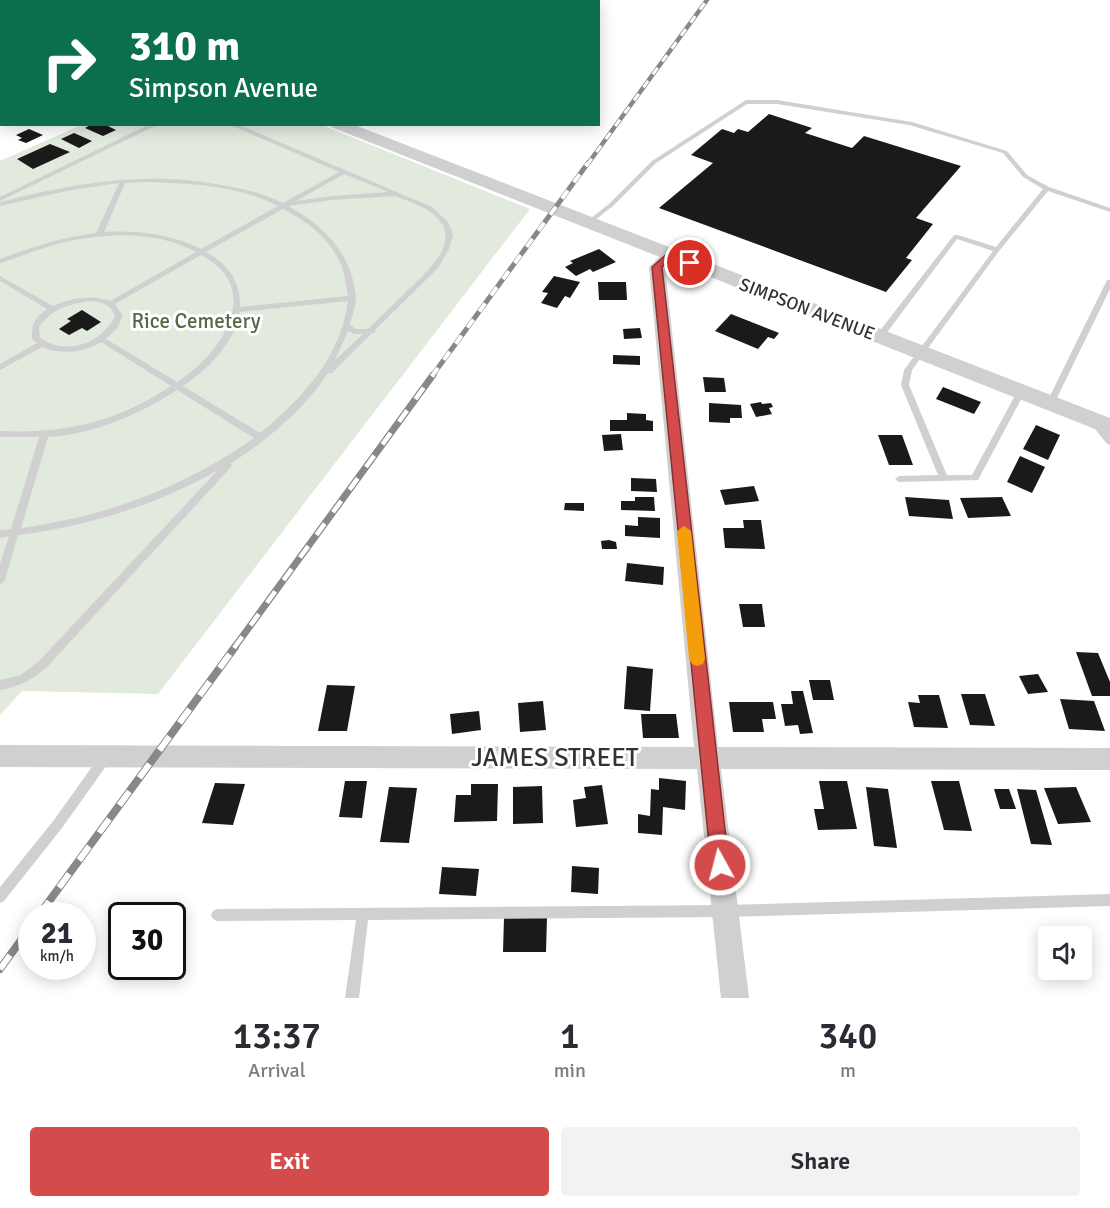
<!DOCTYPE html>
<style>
:root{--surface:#fff;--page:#f2f2f3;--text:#2b2b33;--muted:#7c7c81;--accent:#d44b4b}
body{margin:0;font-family:Signika,sans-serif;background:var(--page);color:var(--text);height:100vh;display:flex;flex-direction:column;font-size:22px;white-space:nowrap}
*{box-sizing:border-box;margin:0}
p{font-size:20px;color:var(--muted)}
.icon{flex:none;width:33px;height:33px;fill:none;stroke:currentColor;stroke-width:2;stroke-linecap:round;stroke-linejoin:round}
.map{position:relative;height:998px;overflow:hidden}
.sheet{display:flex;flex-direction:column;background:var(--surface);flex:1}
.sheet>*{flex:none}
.guide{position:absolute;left:0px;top:0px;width:600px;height:126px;box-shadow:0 3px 15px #0003;background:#0b6e4f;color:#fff;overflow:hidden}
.buttons{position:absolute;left:1038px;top:926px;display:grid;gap:12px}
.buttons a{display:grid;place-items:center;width:54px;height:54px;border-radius:6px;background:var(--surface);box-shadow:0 3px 15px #0003;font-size:30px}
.speed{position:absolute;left:18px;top:902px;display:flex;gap:12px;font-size:30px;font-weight:700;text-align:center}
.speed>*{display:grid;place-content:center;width:78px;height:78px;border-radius:50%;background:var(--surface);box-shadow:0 3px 15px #0003;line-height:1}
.speed small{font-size:15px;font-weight:400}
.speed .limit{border:3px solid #111;border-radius:9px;background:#fff;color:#111}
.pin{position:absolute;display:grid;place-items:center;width:51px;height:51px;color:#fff;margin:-26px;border:3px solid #fff;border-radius:50%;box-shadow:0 2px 6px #0007}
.me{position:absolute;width:66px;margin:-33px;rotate:353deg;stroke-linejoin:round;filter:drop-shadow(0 0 4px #0008)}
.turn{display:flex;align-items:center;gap:21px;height:126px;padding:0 30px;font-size:27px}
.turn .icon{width:78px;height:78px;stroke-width:2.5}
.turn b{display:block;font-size:42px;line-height:51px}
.eta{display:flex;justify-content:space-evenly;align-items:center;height:102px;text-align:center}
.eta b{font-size:36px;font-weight:600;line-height:42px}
.primary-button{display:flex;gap:12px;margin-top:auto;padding:12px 30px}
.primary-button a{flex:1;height:69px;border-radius:6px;background:var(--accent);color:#fff;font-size:24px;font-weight:600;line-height:69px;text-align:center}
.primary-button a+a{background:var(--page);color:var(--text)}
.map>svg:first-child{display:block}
.green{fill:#e2e9dd}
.building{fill:#1a1a1a}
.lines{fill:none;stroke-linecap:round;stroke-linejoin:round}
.service{fill:#d0d0d0;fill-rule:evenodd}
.minor{fill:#d0d0d0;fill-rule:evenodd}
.tertiary{fill:#d0d0d0;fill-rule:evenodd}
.rail-far3-casing{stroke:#888;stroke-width:4.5}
.rail-far2-casing{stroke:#888;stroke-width:5}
.rail-far1-casing{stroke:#888;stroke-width:7}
.rail-casing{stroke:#888;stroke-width:8}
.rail-far3{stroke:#fff;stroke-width:3;stroke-dasharray:8;stroke-linecap:butt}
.rail-far2{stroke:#fff;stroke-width:4;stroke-dasharray:10;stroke-linecap:butt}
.rail-far1{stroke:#fff;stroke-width:4.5;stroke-dasharray:14;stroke-linecap:butt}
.rail{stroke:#fff;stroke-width:6;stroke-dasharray:17;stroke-linecap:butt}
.route{fill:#d44b4b;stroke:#8a3131;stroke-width:1.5}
.slow{fill:#f59e0b}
.labels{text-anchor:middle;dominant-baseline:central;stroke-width:6;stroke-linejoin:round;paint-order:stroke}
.far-street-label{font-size:18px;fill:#333;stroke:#fff}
.park-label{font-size:21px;fill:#536b44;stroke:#fff}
.near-street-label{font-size:26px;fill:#333;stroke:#fff}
</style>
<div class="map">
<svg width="1110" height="998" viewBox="0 0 1110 998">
<rect width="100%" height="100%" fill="#fff"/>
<!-- green -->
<path class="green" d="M81,125H322L530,209L158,694L22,691L0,715V161Z"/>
<!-- building -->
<path class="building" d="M769,114L812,128L805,133L852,148L864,136L961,166L916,218L933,224L906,258L912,260L886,292L659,208L713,163L691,155L722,129L734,133L738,129L748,132Z
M92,124H104L116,130L103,136L85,128Z
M29,129L43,135L26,143L18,140L22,138L16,135Z
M74,133L92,141L79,148L61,139Z
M50,144L70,152L33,169L17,159Z
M599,249L616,262L593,272L590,269L576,276L565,267L573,263L570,261Z
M554,276L580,282L570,298L565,296L557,308L541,303L548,293L542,292Z
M598,282H626L627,300H599Z
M82,310L101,322L87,331L82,328L69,335L59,329L71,321L67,319Z
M731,314L779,333L774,339L768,337L758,349L715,331Z
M640,328L642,338L624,339L623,329Z
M613,355L640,356V365L613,364Z
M703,377L724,378L726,392H705Z
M943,387L981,402L974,414L936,399Z
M761,402L762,404L771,403L773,407L769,408L772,414L756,417L750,404Z
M709,403L741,405L742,418H730V423L709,422Z
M627,413L646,414V420L653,421V431H610V420H627Z
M1036,425L1060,435L1048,460L1023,449Z
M621,434L623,450L604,451L602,435Z
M878,435H902L913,465H889Z
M1020,456L1045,467L1032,493L1007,482Z
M631,478L656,479L657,492L631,491Z
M754,486L759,501L725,505L720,490Z
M635,497H654L655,511L621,510V501H635Z
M905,497L949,500L953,519L909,516Z
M1002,497L1011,516L968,518L960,498Z
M565,503H584V511L564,510Z
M638,517L660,518V538L625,536V525L638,526Z
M743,520H761L765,549L725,548L723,528H744Z
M609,540L616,542L617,549H602L601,541Z
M627,563L664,567L663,585L625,581Z
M739,604H762L765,627H743Z
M1076,652L1098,653L1110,682V696H1092Z
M627,666L653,669L650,711L624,709Z
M1038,674L1048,692L1028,694L1019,676Z
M809,680H830L834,700H813Z
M327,685L355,686L347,731H318Z
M791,691H803L813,733L800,734L798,725L785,726L781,704H793Z
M961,694H985L995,726L970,725Z
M918,695H939L948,728L914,727L908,702L920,703Z
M1060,699L1094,701L1105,731L1069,729Z
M543,701L546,730L520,732L518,703Z
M729,702H773L776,719H762L764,732H733Z
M479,711L481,730L452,734L450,714Z
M641,714H676L679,738H643Z
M659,778L686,781L685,810L663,807L662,835L638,833V814L650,816L651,789L659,790Z
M345,781H367L362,818L339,817Z
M819,781H847L857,829L818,830L814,809H824Z
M931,781H959L972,831L944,830Z
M215,783L245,784L233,825L202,823Z
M471,784H498L497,821L454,822L456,795H471Z
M602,785L608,824L576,827L573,800L586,798L584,787Z
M542,786L543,823L513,824V787Z
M389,787L417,788L409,843L380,842Z
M866,787L888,789L897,848L874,846Z
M1076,787L1091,822L1058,824L1044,788Z
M994,789H1009L1016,809H1000Z
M1017,789L1036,790L1052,845L1031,844Z
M572,866L599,868L598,894L571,892Z
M442,867L479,869L476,896L439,894Z
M504,917H547L546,952H503Z"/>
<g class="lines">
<!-- service -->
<path class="service" d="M75,0H81L80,2H73Z
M169,0H175L174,2H167Z
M178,0L187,2H180Z
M226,0H232L231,2H224Z
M589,0H594L593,2H587Z
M746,100H777L912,122L1007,151L1027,175L1049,187L1110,208V212L1048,191L999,251L912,370L909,385L947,475H972L1018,390L1021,389L1025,392L978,480L899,482L895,479L899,476L938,475L901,385L904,370L993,251L957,239L882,339H876L875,337L954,235H958L996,247L1043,189L1023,177L1003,153L909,125L777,104H747L656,163L613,206L590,224H586V222L609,204L652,161Z
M150,124H159L0,201V197Z
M228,124H237L432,207L447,221L451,229L453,235L449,249L438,268L375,330V333H372L332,373H328C305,408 266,442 231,463L232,465L231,467L48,666C34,679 19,687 0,690V680L21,675L40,660L218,470C157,505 88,526 18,535L5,580L3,583L0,584V564L9,536L0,538V530L11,529L39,437H0V431C64,434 117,422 171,386L101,342C82,353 62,355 42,347L0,370V364L37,343L32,339C31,324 35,318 47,309L0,281V276L53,306C71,298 91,294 110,301L196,252C152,229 100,233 54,245C35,250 18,258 0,263V259C32,247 63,237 96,233L119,183L71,190L0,206V202C75,183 149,170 226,186C245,189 265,194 283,203L339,172ZM344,174L388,192L332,196L296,201ZM143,182C188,183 237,185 278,206L201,249C171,234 137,230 104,232L125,183ZM395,196C412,203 432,208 442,224C457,249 420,278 405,293C393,305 380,317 368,329H356L350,325C352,316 356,306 356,297C352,254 324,225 288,206L332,200ZM283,209C307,221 329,238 341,264C345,273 346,286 348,296L240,307C241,282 228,264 206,252ZM201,255C266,289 221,354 177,382L106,339L117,328L123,316L115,304ZM90,301C101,302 111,304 115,316C102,344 66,356 40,338L39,327C51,309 69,304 90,301ZM348,301C341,357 302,399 260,433L183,386C209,369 234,343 240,312ZM348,331L354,334H363L335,360ZM177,390L254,438C183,488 107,516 21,528L48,437C94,434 139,415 177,390Z
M1107,280H1110V289L1054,404L1053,406H1047L1046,404Z
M1094,419L1097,420L1110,436V445L1107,444L1091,424L1090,422L1091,420Z
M105,753L109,754L111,758L109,762L62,828L4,901L0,903V887L54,820L101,754Z
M1110,894V906L725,917L368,920L359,998H345L356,920L217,921L213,919L211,915L213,911L217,909L725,905Z"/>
<!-- minor -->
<path class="minor" d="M195,0H208L194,2Z
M0,90L2,91V99L0,98Z
M669,250L677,255L665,268L718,747L1110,748V770L721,769L749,998H721L697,769L0,767V745L694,747L649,267L664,252Z"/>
<!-- tertiary -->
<path class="tertiary" d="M16,0H31L32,2H17Z
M330,124H352L1110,418V435L331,127Z"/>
<defs>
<path id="rail-far3" d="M587,165L707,0"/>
<path id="rail-far2" d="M432,376L588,163"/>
<path id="rail-far1" d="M234,648L433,375"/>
<path id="rail" d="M39,915L235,647
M0,969L32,925"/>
</defs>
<!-- rail-far3 casing -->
<use href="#rail-far3" class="rail-far3-casing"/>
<!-- rail-far2 casing -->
<use href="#rail-far2" class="rail-far2-casing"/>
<!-- rail-far1 casing -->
<use href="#rail-far1" class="rail-far1-casing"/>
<!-- rail casing -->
<use href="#rail" class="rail-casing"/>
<!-- rail-far3 -->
<use href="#rail-far3" class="rail-far3"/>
<!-- rail-far2 -->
<use href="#rail-far2" class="rail-far2"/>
<!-- rail-far1 -->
<use href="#rail-far1" class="rail-far1"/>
<!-- rail -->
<use href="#rail" class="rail"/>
</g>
<!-- route -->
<path class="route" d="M669,252L695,263L690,267L671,259L662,267L729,865L726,871L720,874L713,871L711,865L652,267Z"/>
<!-- slow -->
<path class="slow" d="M684,526L691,531L705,659L703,664L697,666L692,664L689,659L677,531Z"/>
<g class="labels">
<!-- far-street labels -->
<g class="far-street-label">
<text transform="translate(807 309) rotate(21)">SIMPSON AVENUE</text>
</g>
<!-- park labels -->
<g class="park-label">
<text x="196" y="321">Rice Cemetery</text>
</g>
<!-- near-street labels -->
<g class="near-street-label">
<text x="555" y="758">JAMES STREET</text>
</g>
</g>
</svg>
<div class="buttons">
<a><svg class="icon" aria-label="sound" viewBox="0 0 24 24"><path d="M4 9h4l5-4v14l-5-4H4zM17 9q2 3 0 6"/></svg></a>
</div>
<div class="speed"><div>21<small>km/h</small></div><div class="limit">30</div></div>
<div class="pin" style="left:690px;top:263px;background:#d93025"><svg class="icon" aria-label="arrive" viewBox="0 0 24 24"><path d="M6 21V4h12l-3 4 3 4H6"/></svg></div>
<svg class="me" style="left:720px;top:865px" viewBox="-20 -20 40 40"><circle r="17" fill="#d44b4b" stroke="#fff" stroke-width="3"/><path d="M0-11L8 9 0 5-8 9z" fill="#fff"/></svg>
<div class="guide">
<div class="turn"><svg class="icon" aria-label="right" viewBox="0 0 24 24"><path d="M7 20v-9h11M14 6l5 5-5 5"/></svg><div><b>310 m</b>Simpson Avenue</div></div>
</div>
</div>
<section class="sheet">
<div class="eta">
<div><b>13:37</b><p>Arrival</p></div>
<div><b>1</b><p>min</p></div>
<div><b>340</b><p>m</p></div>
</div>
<div class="primary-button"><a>Exit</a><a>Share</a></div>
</section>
